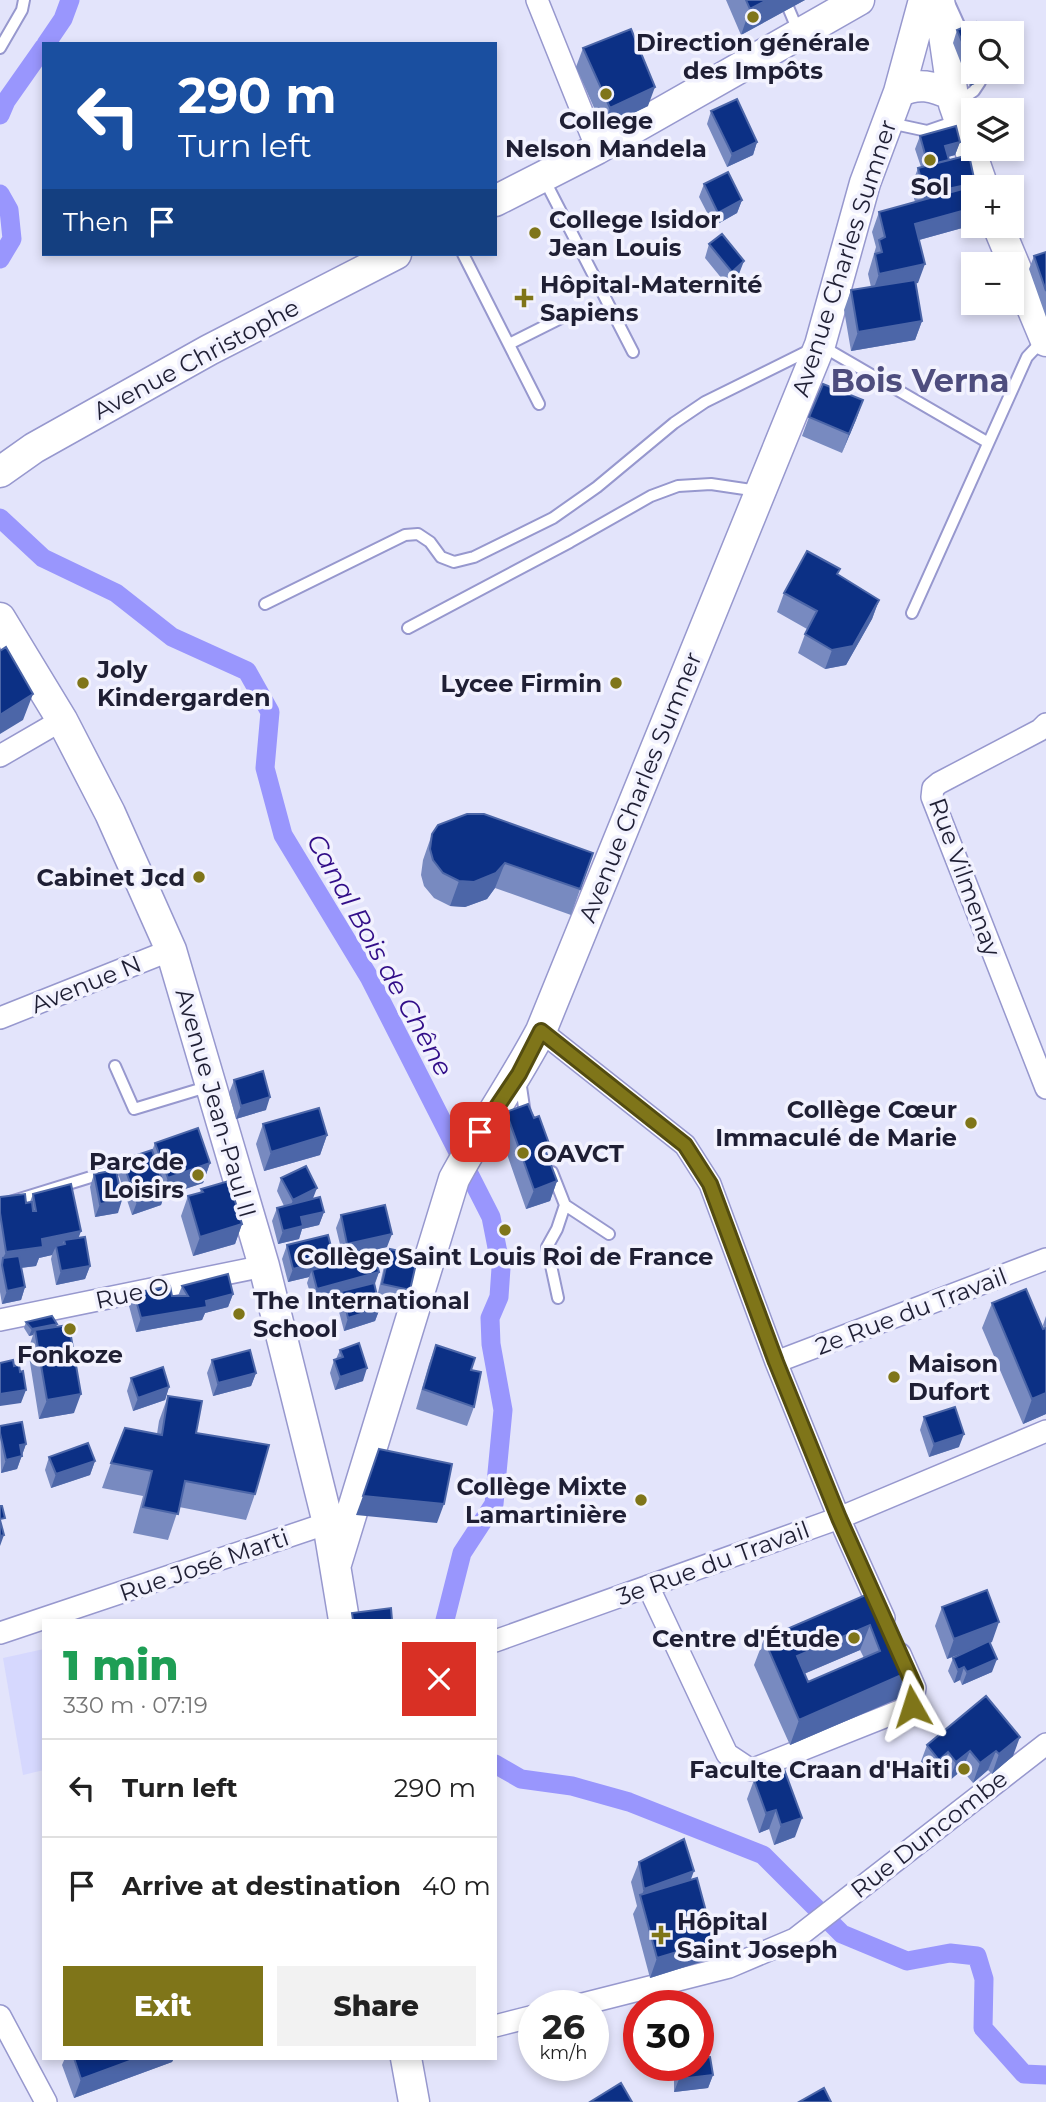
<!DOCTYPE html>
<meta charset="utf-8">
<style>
:root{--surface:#fff;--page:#f2f2f2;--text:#222;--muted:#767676;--line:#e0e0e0;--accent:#7f7519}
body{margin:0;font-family:Montserrat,sans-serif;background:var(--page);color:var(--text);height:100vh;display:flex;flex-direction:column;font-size:26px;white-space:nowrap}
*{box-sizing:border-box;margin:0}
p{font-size:23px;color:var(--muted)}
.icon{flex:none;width:38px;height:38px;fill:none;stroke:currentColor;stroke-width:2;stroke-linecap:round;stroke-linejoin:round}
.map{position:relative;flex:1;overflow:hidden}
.sheet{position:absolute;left:42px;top:1619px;width:455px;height:441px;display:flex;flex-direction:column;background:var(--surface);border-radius:0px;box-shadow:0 4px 10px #0003}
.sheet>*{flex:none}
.top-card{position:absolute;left:42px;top:42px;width:455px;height:214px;border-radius:0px;box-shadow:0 4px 10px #0003;background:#1a4fa0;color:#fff;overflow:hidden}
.fabs{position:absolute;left:961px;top:21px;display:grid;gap:14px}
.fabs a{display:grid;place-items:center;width:63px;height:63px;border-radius:0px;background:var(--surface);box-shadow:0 4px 10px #0003;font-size:35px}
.speed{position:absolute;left:518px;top:1990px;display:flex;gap:14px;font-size:35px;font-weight:700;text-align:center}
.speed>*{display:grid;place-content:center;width:91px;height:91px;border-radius:50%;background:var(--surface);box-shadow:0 4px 10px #0003;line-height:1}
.speed small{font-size:18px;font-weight:400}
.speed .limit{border:10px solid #d22;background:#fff;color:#111}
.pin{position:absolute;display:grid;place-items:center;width:60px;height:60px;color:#fff;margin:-30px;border-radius:14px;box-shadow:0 4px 10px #0006}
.me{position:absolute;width:77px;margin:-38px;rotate:354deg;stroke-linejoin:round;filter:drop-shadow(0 0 5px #0008)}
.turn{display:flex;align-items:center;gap:24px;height:147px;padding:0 21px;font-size:32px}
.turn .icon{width:91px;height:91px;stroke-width:2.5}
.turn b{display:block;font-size:49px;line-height:60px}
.then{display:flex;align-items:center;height:66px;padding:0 21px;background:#0003;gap:14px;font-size:26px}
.round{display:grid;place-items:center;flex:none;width:74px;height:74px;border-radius:0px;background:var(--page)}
.head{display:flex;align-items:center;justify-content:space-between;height:119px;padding:0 21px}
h1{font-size:42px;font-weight:800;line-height:52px;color:#1e9e55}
.action{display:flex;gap:14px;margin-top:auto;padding:14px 21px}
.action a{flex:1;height:80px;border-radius:0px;background:var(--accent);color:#fff;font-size:28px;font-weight:800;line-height:80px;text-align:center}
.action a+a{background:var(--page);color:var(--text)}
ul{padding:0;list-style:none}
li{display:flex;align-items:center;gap:21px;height:98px;padding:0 21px;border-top:2px solid var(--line)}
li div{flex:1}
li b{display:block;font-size:26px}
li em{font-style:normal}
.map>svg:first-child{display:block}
.built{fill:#d6d8fe}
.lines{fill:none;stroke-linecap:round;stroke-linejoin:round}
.canal{stroke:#9996fd;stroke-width:19}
.lane-casing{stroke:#9798ce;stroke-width:14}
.street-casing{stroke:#9798ce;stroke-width:24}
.secondary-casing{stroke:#9798ce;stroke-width:33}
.lane{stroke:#fff;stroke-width:10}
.street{stroke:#fff;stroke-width:21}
.secondary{stroke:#fff;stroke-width:30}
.wall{fill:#788ac0;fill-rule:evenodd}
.shaded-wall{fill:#4c66a8}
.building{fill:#0c3085;stroke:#4c66a8;stroke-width:2;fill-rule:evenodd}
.route-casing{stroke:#534c10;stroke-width:18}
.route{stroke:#7f7519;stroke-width:12}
.poi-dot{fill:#7f7519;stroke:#f2f2fe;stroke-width:2.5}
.labels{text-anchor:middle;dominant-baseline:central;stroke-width:7;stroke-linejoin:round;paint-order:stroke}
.poi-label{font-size:24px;font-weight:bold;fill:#1f1f34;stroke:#f2f2fe;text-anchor:start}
.street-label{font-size:24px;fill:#1f1f34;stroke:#f2f2fe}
.water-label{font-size:26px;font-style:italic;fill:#310d88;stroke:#f2f2fe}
.district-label{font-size:32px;font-weight:bold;fill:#4e4d7e;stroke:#f2f2fe}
</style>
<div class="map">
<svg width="1046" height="2102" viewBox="0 0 1046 2102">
<rect width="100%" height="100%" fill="#e3e4fb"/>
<!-- built -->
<path class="built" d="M44,1649V1770L23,1775L3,1658Z"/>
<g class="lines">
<!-- canal -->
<path class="canal" d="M46,44L63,19L70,0
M0,115L6,101L44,47
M0,194L9,210L12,239L0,259
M0,518L43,558L116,593L172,637L247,671L270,712L265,768L283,835L369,977L491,1217L501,1268L499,1297L490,1318L491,1344L503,1410L494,1504L462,1553L445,1620
M495,1764L521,1779L572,1786L629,1802L763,1855L842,1934L907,1961L950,1953L977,1956L984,1979L983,2028L1024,2074L1046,2075"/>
<defs>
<path id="lane" d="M785,0L799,33
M950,5L965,38
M0,48L22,10L24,0
M956,103L974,91L980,82
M890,123L927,131L959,120
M543,177L633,352
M463,254L539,404
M509,344L569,314
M265,604L405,535L418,534L430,542L441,557L454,562L474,557L553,518L597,487L674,423L705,402L820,345L987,442
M912,613L1027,357L1044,339
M408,628L570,542L651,496L678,486L711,484L758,491
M115,1066L134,1109L210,1086
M520,1080L525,1114L528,1119
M552,1172L565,1205L609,1234
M0,1205L133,1164
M558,1298L547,1247L557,1229L565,1205"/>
<path id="street" d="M537,0L597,149
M1046,724L1040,730L939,783L933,788L932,797L1046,1088
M0,756L62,720
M0,1018L171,950
M541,1031L685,1145L710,1184L776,1362L839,1518L884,1618
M0,1320L264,1266
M776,1362L1046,1259
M648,1586L727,1754L751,1770L912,1706L915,1688L900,1654
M0,1633L328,1523
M495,1641L839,1518L1046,1431
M575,2006L729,1967L795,1939L1046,1744
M0,2016L46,2102
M495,2026L534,2016"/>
<path id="secondary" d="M939,0L954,104L983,187
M899,92C918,82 933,86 952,95
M495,201L597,149L859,0
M998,226L1046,341
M0,472L34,448L209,350L396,254
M0,618L62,720L110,813L171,950L264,1266L328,1523L344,1620
M336,1564L454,1179C481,1129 514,1082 541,1031L820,345L865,183L899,92L924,0
M406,2058L414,2102"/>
</defs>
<!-- lane casing -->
<use href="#lane" class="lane-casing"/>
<!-- street casing -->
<use href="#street" class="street-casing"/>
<!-- secondary casing -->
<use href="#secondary" class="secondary-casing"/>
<!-- lane -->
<use href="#lane" class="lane"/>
<!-- street -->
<use href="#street" class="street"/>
<!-- secondary -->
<use href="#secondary" class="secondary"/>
</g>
<!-- wall -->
<path class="wall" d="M726,0H805L741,35Z
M957,30L973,33V72H992L990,77L970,86L953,43Z
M583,48L648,106L603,128L576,67Z
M711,111L757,142L753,155L727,167L707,124Z
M920,136L960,142L955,155L948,157L949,160L973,187V225L919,240L918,283H916L922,321L915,340L851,351L844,310L851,290L871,287L868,274L876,247L872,232L879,212L915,202L911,187L918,168L921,167L915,149Z
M704,184L742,200L737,213L714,226L699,197Z
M709,244L739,274L727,285L705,258Z
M1046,252V317L1029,269L1034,256Z
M863,400L842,453L802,436L809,417Z
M838,575L879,600L872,619L846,665L825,669L798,653L807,629L777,612L784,593Z
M432,834L593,853L571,915L495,888L487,899L465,907L450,906L434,898L424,886L421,875L423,860Z
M234,1080L266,1110L236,1119L229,1093Z
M506,1112L548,1157L557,1181L550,1201L526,1209L499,1131Z
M263,1124L327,1135L320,1155L264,1171L256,1144Z
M155,1143L210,1163L203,1183L164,1196L161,1205L132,1215L118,1173L122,1160L152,1151Z
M94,1174L118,1213L95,1217L90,1187Z
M281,1178L313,1199L324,1212L319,1225L302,1229L299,1239L278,1244L272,1221L277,1208L284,1206L277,1191Z
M201,1189L242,1224L235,1244L193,1256L181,1216L188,1196L200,1193Z
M33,1194L81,1231L78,1238L90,1266L85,1279L56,1285L51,1259L52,1255L39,1258L36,1266L21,1268L25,1287L21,1300L2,1304L0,1292V1197L26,1203L30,1202Z
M341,1215L387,1247L343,1257L336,1228Z
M287,1245L334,1258L332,1264L379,1272L375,1284L377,1297L385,1262L390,1249L410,1290L406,1303L377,1297L380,1308L375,1321L344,1331L337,1304L341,1294L313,1302L307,1283L309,1277L288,1282L282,1259Z
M182,1286L233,1294L228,1307L205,1313L202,1320L136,1332L129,1306L134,1293L178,1296Z
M992,1303L1043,1329H1044L1043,1325L1046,1316V1414L1023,1424L982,1328Z
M26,1322L57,1324L56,1327L74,1413L39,1419L28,1350L33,1335L29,1336L24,1328Z
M436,1345L471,1370L474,1407L467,1426L416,1409L429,1364Z
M340,1350L363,1381L335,1390L330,1373L334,1360L336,1359Z
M212,1360L256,1373L251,1386L213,1396L207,1373Z
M131,1378L169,1387L165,1400L133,1411L127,1391Z
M168,1396L196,1433L255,1494L246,1520L179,1507L168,1540L133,1533L143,1496L102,1488L111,1463L157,1434L159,1421Z
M924,1417L959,1447L929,1457L920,1430Z
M0,1426L26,1444L17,1469L1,1473Z
M49,1457L95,1461L90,1475L51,1488L45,1470Z
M877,1590L904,1696L790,1745L754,1665L764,1639ZM860,1650L864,1658L808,1682L804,1674Z
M942,1607L992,1642L989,1643L992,1672L962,1685L960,1680L954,1683L948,1671L953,1658L972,1649L947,1659L935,1626Z
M986,1696L1013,1756L992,1774L988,1770L973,1783L962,1770L949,1781L941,1771L932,1779L920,1764L927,1745Z
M754,1780L795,1837L774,1845L769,1829L759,1833L747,1799Z
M639,1862L691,1879L714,1941L707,1960L650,1978L633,1914L637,1906L631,1882Z
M65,2058H174L172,2062L74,2098L62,2065Z
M677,2065H698L713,2075L708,2088L674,2092V2073Z"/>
<!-- shaded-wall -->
<path class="shaded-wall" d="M767,0H805L741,35L750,9Z
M977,72H992L990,77L970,86L975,73Z
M655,87L648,106L603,128L610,108Z
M1016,133L1012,145V135Z
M757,142L753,155L727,167L732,154Z
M960,142L955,155L940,159L945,146Z
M987,149H1003L985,154Z
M975,183L974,187L918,214L925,194Z
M742,200L737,213L714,226L718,213Z
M973,208V225L908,243L915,224Z
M744,261L739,274L727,285L732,272Z
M925,264L918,283L872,293L879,274Z
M922,321L915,340L851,351L858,332Z
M863,400L856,420L842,453L849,434Z
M879,600L872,619L846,665L825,669L832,650Z
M33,694L23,720L0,734V715Z
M505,863L495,888L487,899L465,907L450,906L459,881Z
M270,1097L266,1110L236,1119L241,1106Z
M327,1135L320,1155L264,1171L271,1152Z
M210,1163L203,1183L164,1196L161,1205L132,1215L137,1202L162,1193L168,1178Z
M557,1181L550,1201L526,1209L534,1190Z
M317,1188L312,1201L288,1213L293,1200Z
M122,1200L118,1213L95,1217L100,1204Z
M324,1212L319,1225L302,1229L299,1239L278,1244L283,1231L301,1217Z
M242,1224L235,1244L193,1256L200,1237Z
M81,1231L74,1250L65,1244L64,1240L59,1253L56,1246L52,1255L39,1258L36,1266L3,1270V1258L6,1252L42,1239Z
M392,1234L387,1247L343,1257L347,1244Z
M334,1258L329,1271L312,1270L309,1277L288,1282L293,1269Z
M90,1266L85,1279L56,1285L61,1271Z
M379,1272L374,1285L342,1291L341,1294L313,1302L317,1289Z
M25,1287L21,1300L2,1304L7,1291Z
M233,1294L228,1307L205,1313L202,1320L136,1332L141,1318Z
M380,1308L375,1321L344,1331L348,1318Z
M57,1324L55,1330H35L33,1335L29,1336L32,1329Z
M367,1368L363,1381L335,1390L340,1377Z
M256,1373L251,1386L213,1396L218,1383Z
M169,1387L165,1400L133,1411L138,1398Z
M26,1390L21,1403L0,1406V1394Z
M1046,1393V1414L1023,1424L1032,1399Z
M81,1394L74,1413L39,1419L47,1400Z
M964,1434L959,1447L929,1457L934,1444Z
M26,1444L17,1469L1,1473L6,1460L20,1445Z
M95,1461L90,1475L51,1488L56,1474Z
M363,1496L444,1504L437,1523L356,1515Z
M4,1535L0,1546V1536Z
M999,1622L992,1642L947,1659L954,1639Z
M870,1625L860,1650L787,1681L797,1656Z
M997,1659L992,1672L962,1685L967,1672Z
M964,1667L960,1680L954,1683L958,1670Z
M913,1670L904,1696L790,1745L799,1720Z
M1020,1737L1013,1756L992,1774L999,1754Z
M970,1751L962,1770L949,1781L956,1762Z
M996,1751L988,1770L973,1783L980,1763Z
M948,1752L941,1771L932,1779L939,1760Z
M776,1810L769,1829L759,1833L766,1813Z
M802,1818L795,1837L774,1845L781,1825Z
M694,1871L687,1890L641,1898L644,1889Z
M714,1941L707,1960L650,1978L657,1958Z
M138,2058H174L172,2062L74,2098L81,2079Z
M713,2075L708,2088L674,2092L679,2079Z"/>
<!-- building -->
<path class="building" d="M746,0H767L750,9Z
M976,22L981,33H973V67L957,30Z
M631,29L655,87L610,108L583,48Z
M737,99L757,142L732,154L711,111Z
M1012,119L1016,133L1012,135Z
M956,126L960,142L945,146L949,160L928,165L920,136Z
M969,155L975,183L925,194L918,168Z
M728,172L742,200L718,213L704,184Z
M988,182L990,187H973V208L915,224L925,264L879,274L875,254L882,252L879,240L885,237L879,212Z
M722,234L744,261L732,272L709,244Z
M1046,252V291L1034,256Z
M915,280L922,321L858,332L851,290Z
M823,384L863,400L849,434L809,417Z
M807,551L840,569L837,574L879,600L853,646L832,650L805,634L817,611L784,593Z
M6,647L33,694L0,715V651Z
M467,814H484L593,853L580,889L505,863L496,873L474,882L459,881L443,873L433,860L430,849L432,834L438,825Z
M263,1071L270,1097L241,1106L234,1080Z
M528,1104L534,1118L539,1116L551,1149L546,1152L557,1181L534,1190L506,1112Z
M319,1108L327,1135L271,1152L263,1124Z
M198,1128L210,1163L168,1178L155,1143Z
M152,1150L166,1192L137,1202L122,1160Z
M306,1166L317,1188L293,1200L281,1178Z
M116,1170L122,1200L100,1204L94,1174Z
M229,1181L242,1224L200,1237L188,1196L203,1192L201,1189Z
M71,1184L81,1231L42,1239L43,1247L6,1252L0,1213V1197L25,1194L26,1203L32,1202L33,1211H36L33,1194Z
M320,1197L324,1212L301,1217L303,1226L283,1231L277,1208Z
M385,1205L392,1234L347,1244L341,1215Z
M328,1235L334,1258L293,1269L287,1245Z
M85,1237L90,1266L61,1271L56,1246L65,1244L64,1240Z
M390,1249L418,1255L410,1290L382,1284Z
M374,1253L379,1272L317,1289L312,1270Z
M19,1256L25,1287L7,1291L2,1265L3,1258Z
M228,1274L233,1294L206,1301L207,1307L141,1318L134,1293L170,1286L172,1296H188L182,1286Z
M374,1283L380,1308L348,1318L342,1291Z
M1026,1289L1043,1329L1046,1328V1393L1032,1399L992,1303Z
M52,1316L57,1324L32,1329L26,1322Z
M69,1325L81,1394L47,1400L35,1330Z
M359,1343L367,1368L340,1377L334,1360L343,1357L340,1350Z
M436,1345L475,1358L471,1370L481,1372L474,1407L423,1389Z
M250,1350L256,1373L218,1383L212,1360Z
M13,1360L14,1366L19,1365L20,1372L23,1371L26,1390L0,1394V1363Z
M163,1367L169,1387L138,1398L131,1378Z
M168,1396L202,1401L196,1433L269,1445L255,1494L185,1481L178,1514L143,1507L152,1471L111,1463L125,1428L162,1435Z
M955,1407L964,1434L934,1444L924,1417Z
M22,1422L26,1444L20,1445L22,1456L6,1460L0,1433V1426Z
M88,1443L95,1461L56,1474L49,1457Z
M379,1449L452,1464L444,1504L363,1496Z
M0,1506H2L5,1518L0,1519Z
M0,1520L4,1535L0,1536Z
M877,1590L913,1670L799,1720L764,1639ZM870,1625L880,1651L808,1682L797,1656Z
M987,1590L999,1622L954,1639L942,1607Z
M391,1608L392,1620H353L352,1613Z
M989,1641L997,1659L967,1672L964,1667L958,1670L953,1658Z
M986,1696L1020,1737L999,1754L996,1751L980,1763L970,1751L956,1762L948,1752L939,1760L927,1745Z
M784,1769L802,1818L781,1825L776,1810L766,1813L754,1780Z
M684,1839L694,1871L644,1889L639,1862Z
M697,1878L714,1941L657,1958L640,1895Z
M710,2057L713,2075L679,2079L678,2065H698V2058Z
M74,2058H138L81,2079Z
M621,2083L632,2102H590Z
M824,2088L831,2102H799Z"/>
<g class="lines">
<defs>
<path id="route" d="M480,1132L519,1074L541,1031L685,1145L710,1184L776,1362L839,1518L915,1688L912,1706"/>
</defs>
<!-- route casing -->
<use href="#route" class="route-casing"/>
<!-- route -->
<use href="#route" class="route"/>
</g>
<!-- markers -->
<g class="poi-dot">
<circle cx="753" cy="17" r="7"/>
<circle cx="606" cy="94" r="7"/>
<circle cx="930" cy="160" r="7"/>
<circle cx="535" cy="233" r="7"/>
<path d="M520.5 287.5h7v7h7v7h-7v7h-7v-7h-7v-7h7z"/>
<circle cx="83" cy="683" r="7"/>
<circle cx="616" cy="683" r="7"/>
<circle cx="199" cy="877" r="7"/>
<circle cx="971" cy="1123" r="7"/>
<circle cx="523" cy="1153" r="7"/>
<circle cx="198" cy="1175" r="7"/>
<circle cx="505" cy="1230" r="7"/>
<circle cx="239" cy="1314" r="7"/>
<circle cx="70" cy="1329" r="7"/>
<circle cx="894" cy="1377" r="7"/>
<circle cx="641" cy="1500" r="7"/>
<circle cx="854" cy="1638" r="7"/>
<circle cx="964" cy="1769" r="7"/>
<path d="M657.5 1924.5h7v7h7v7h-7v7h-7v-7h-7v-7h7z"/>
</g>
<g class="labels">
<!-- poi labels -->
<g class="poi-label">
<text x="753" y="42" text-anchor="middle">Direction générale<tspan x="753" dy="28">des Impôts</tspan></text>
<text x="606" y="120" text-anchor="middle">College<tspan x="606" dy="28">Nelson Mandela</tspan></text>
<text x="930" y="186" text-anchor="middle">Sol</text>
<text x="549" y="219">College Isidor<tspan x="549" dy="28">Jean Louis</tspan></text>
<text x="540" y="284">Hôpital-Maternité<tspan x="540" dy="28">Sapiens</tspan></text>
<text x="97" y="669">Joly<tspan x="97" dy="28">Kindergarden</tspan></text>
<text x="602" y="683" text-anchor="end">Lycee Firmin</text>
<text x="185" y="877" text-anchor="end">Cabinet Jcd</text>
<text x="957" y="1109" text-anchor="end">Collège Cœur<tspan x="957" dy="28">Immaculé de Marie</tspan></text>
<text x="537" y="1153">OAVCT</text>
<text x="184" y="1161" text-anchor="end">Parc de<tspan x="184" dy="28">Loisirs</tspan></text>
<text x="505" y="1256" text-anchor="middle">Collège Saint Louis Roi de France</text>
<text x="253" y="1300">The International<tspan x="253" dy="28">School</tspan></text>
<text x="70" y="1354" text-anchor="middle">Fonkoze</text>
<text x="908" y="1363">Maison<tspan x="908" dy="28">Dufort</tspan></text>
<text x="627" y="1486" text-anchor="end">Collège Mixte<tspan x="627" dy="28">Lamartinière</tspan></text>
<text x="840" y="1638" text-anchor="end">Centre d'Étude</text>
<text x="950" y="1769" text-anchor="end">Faculte Craan d'Haiti</text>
<text x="677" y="1921">Hôpital<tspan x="677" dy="28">Saint Joseph</tspan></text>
</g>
<!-- street labels -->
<g class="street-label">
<text transform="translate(844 258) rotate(-72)">Avenue Charles Sumner</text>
<text transform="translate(196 359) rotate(-28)">Avenue Christophe</text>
<text transform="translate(640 787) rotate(-68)">Avenue Charles Sumner</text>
<text transform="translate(965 877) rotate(70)">Rue Vilmenay</text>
<text transform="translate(86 984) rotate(-22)">Avenue N</text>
<text transform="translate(216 1103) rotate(74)">Avenue Jean-Paul II</text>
<text transform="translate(132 1293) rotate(-12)">Rue O</text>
<text transform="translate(911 1311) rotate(-21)">2e Rue du Travail</text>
<text transform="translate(713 1563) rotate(-20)">3e Rue du Travail</text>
<text transform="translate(204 1565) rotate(-19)">Rue José Marti</text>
<text transform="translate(929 1834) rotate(-38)">Rue Duncombe</text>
</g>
<!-- water labels -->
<g class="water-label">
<text transform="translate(380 955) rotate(61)">Canal Bois de Chêne</text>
</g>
<!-- district labels -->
<g class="district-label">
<text x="920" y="380">Bois Verna</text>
</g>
</g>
</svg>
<div class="fabs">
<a><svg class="icon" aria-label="search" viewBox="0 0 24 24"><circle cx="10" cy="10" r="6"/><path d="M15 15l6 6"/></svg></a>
<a><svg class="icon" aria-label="layers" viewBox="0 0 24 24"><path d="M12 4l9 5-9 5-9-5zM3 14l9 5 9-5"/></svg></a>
<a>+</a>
<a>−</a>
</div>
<div class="speed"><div>26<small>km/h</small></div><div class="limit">30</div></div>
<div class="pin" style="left:480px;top:1132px;background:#d93025"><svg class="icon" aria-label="arrive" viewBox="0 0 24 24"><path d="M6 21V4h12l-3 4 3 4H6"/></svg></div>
<svg class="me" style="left:912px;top:1706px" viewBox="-20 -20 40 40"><path d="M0-17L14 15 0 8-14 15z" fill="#7f7519" stroke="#fff" stroke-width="4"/></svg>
<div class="top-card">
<div class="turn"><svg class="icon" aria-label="left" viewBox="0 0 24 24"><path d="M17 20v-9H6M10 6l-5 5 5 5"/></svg><div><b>290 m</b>Turn left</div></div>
<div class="then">Then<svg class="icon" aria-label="arrive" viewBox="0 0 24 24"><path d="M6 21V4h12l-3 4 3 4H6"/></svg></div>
</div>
<section class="sheet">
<div class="head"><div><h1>1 min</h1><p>330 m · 07:19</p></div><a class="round" style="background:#d93025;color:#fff"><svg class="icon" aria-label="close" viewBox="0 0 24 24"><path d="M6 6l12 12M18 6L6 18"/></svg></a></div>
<ul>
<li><svg class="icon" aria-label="left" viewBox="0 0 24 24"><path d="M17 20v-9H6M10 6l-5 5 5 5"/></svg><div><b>Turn left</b></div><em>290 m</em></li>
<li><svg class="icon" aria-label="arrive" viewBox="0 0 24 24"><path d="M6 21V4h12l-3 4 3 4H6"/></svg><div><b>Arrive at destination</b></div><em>40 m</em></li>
</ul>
<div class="action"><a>Exit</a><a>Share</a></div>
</section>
</div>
